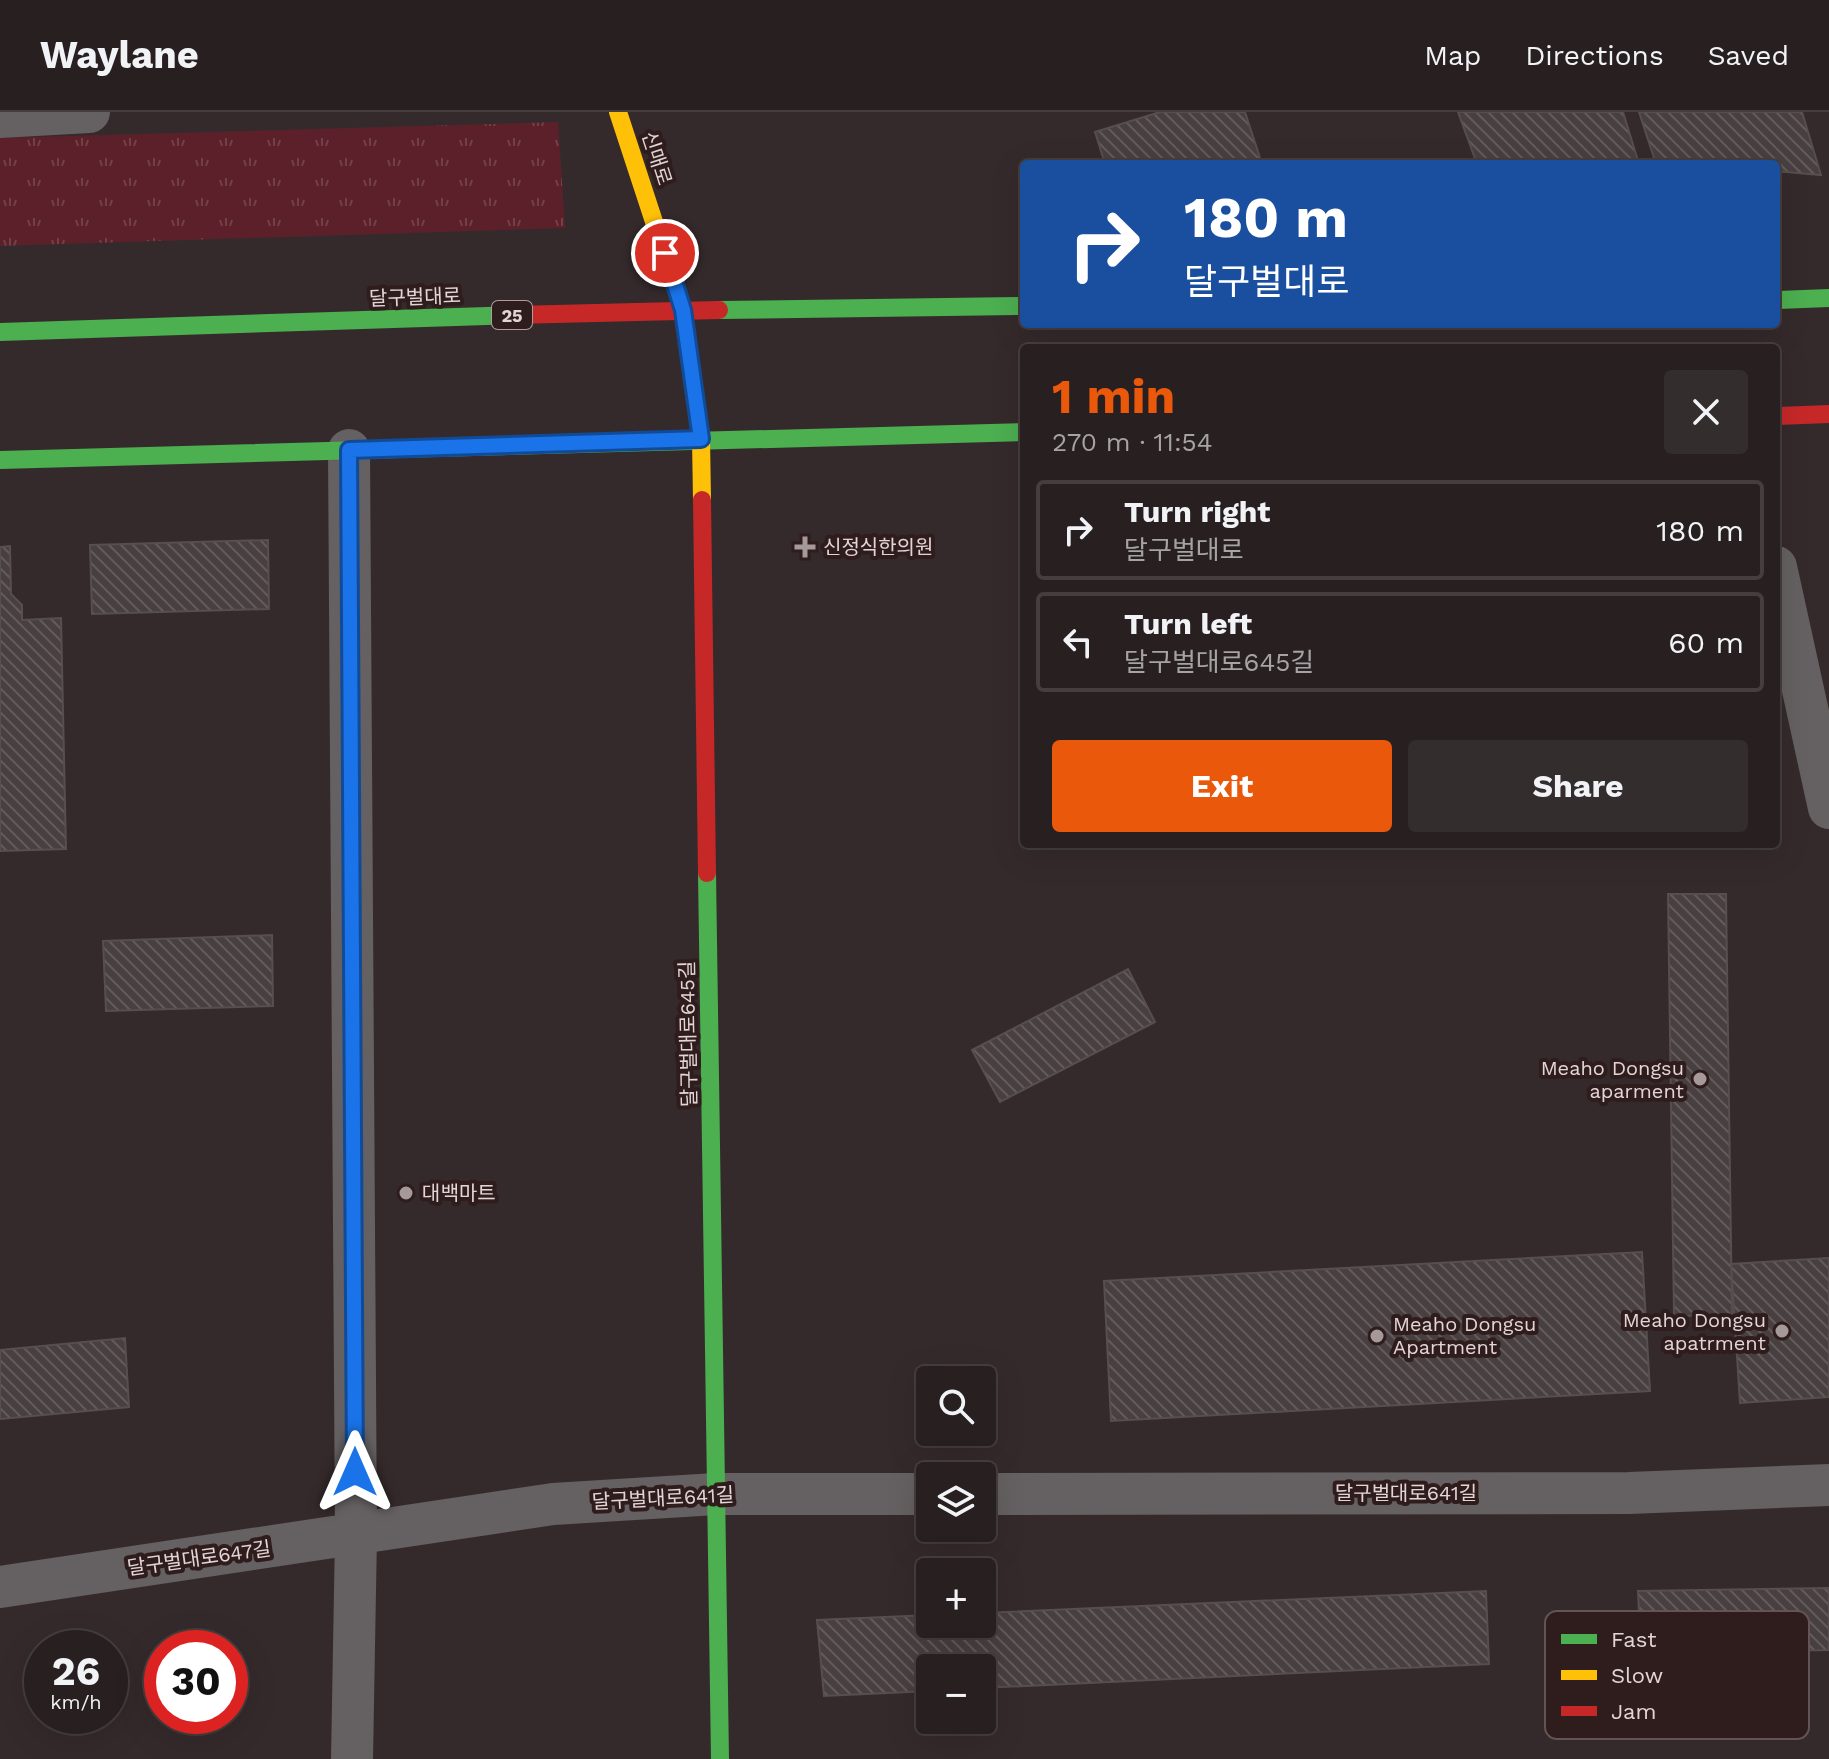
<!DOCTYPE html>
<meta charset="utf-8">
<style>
:root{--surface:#282020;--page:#342d2d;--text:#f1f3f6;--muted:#a5a3a5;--line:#443e3e;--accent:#ea580c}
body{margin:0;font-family:"Work Sans","Noto Sans KR",sans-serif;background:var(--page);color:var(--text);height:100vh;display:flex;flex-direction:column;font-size:30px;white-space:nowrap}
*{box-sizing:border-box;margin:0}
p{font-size:26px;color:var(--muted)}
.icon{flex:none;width:44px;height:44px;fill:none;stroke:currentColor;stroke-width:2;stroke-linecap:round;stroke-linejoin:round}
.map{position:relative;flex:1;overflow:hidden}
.sheet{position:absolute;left:1020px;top:232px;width:760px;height:504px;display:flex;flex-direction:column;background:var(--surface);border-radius:8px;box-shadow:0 8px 32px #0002,0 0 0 2px var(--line)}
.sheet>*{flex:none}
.banner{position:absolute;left:1020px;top:48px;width:760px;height:168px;border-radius:8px;box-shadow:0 8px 32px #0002,0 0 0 2px var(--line);background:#1a4fa0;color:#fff;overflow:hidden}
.fabs{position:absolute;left:916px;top:1254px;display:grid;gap:16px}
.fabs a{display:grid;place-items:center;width:80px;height:80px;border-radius:8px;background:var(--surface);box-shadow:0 8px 32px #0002,0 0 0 2px var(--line);font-size:40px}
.speed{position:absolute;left:24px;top:1518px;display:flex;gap:16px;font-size:40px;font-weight:700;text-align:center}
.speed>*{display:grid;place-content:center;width:104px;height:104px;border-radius:50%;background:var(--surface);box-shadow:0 8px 32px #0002,0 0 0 2px var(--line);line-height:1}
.speed small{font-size:20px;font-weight:400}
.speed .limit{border:12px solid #d22;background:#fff;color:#111}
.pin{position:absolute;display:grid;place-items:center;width:68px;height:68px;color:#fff;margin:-34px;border:4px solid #fff;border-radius:50%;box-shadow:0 2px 8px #0007}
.me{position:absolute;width:88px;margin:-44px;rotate:0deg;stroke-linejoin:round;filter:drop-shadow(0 0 6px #0008)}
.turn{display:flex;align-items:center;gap:28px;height:168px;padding:0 32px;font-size:36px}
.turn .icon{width:104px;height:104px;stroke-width:2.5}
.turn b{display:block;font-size:56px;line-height:68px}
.round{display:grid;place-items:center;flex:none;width:84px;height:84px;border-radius:8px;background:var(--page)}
.overview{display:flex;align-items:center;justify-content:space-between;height:136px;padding:0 32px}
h1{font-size:48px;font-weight:700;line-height:60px;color:var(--accent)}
.primary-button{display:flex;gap:16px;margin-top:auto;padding:16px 32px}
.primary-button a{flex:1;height:92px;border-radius:8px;background:var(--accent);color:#fff;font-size:32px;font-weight:700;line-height:92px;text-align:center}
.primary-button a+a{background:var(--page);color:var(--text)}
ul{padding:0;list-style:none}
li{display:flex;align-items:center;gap:24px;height:100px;margin:0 16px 12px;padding:0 16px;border:4px solid var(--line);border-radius:8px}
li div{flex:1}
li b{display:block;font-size:30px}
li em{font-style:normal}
header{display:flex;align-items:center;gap:48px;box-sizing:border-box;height:112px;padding:0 40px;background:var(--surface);border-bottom:2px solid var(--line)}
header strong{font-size:38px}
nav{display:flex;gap:44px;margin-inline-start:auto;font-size:28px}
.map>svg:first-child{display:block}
.park{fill:url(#park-tufts)}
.building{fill:url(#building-back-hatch);stroke:#574e4e;stroke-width:2}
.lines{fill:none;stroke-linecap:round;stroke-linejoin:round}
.street{stroke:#656061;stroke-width:42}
.fast{stroke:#4caf50;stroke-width:18}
.slow{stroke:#ffc107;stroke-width:18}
.jam{stroke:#c62828;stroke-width:18}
.route-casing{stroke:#114b97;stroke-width:20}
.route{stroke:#1a73e8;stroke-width:14}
.poi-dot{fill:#a6999a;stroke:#2f1c1d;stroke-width:3}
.labels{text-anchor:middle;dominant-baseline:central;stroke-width:8;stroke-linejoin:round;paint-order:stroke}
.shield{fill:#2f1c1d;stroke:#ad9e9e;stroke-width:2}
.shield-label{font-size:18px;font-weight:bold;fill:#e3d5d6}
.street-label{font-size:20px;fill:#e3d5d6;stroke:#2f1c1d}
.poi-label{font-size:20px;fill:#e3d5d6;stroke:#2f1c1d;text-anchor:start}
.key{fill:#2f1c1d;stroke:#655454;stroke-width:2}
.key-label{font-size:22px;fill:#e3d5d6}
</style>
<header>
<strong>Waylane</strong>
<nav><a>Map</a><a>Directions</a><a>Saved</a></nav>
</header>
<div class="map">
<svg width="1829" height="1647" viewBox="0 0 1829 1647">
<defs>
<pattern id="park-tufts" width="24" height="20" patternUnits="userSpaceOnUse" patternTransform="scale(2)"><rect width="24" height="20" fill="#5c202a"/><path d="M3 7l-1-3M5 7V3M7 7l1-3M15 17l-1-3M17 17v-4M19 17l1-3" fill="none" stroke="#734048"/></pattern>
<pattern id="building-back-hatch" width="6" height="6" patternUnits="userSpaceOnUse" patternTransform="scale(2)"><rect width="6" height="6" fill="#483f40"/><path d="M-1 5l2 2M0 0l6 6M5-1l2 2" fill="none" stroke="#625a5b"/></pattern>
</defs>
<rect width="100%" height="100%" fill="#352a2b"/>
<!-- park -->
<path class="park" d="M558,10L565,116L0,134V26Z"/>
<!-- building -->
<path class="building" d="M1160,0H1245L1262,52H1105L1095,20Z
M1458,0H1623L1639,52H1477Z
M1639,0H1802L1821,63L1776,59V52H1656Z
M268,428L269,497L92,502L90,433Z
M10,434L11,482L22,493V508L61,506L66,737L0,739V435Z
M1668,782H1726L1732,1203L1674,1204Z
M272,823L273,894L106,899L103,829Z
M1128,857L1155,910L1000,990L972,938Z
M1642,1140L1650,1279L1111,1309L1104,1169Z
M1829,1146V1285L1740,1291L1731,1152Z
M125,1226L129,1295L0,1307V1238Z
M1829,1476V1538L1641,1542L1638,1479Z
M1486,1479L1489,1552L982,1576V1556H930V1579L824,1584L817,1508L930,1503V1512H982V1501Z"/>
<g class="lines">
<!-- street -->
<path class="street" d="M0,5L89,0
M349,338L356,1423L352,1647
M1776,455L1829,696
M982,1382L1629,1381L1829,1373
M0,1475L553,1392L716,1382H930"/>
<!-- fast -->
<path class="fast" d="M1776,188L1829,186
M719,198L1024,194
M0,220L514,203
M0,348L1024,320
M707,761L720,1647"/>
<!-- slow -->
<path class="slow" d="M618,0L683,198L701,327L702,388"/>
<!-- jam -->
<path class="jam" d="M514,203L719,198
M1776,304L1829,302
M702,388L707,761"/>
</g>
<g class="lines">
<defs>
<path id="route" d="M355,1360L349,338L701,327L683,198L665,141"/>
</defs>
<!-- route casing -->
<use href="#route" class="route-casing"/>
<!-- route -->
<use href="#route" class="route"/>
</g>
<!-- markers -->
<g class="poi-dot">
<path d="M801 423h8v8h8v8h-8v8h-8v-8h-8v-8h8z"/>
<circle cx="1700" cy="967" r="8"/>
<circle cx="406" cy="1081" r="8"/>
<circle cx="1782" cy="1219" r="8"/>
<circle cx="1377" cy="1224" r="8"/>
</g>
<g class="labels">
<!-- shield labels -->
<rect class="shield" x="492" y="189" width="40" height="28" rx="6"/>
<g class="shield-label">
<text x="512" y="203">25</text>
</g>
<!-- street labels -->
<g class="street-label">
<text transform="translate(657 46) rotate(72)">신매로</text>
<text transform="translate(415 185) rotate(-2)">달구벌대로</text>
<text transform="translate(688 922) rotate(-91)">달구벌대로645길</text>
<text x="1406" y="1381">달구벌대로641길</text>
<text transform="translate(663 1386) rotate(-3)">달구벌대로641길</text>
<text transform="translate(199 1446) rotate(-8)">달구벌대로647길</text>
</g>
<!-- poi labels -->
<g class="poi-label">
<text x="823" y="435">신정식한의원</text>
<text x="1684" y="956" text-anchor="end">Meaho Dongsu<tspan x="1684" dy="23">aparment</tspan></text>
<text x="422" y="1081">대백마트</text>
<text x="1766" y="1208" text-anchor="end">Meaho Dongsu<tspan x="1766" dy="23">apatrment</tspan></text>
<text x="1393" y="1212">Meaho Dongsu<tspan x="1393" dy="23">Apartment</tspan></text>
</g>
</g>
<!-- legend -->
<rect x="1545" y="1499" width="264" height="128" rx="12" class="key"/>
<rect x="1561" y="1522" width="36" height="10" fill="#4caf50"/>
<rect x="1561" y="1558" width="36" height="10" fill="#ffc107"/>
<rect x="1561" y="1594" width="36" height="10" fill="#c62828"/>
<g class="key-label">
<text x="1611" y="1535">Fast</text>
<text x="1611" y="1571">Slow</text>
<text x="1611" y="1607">Jam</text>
</g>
</svg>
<div class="fabs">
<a><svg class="icon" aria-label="search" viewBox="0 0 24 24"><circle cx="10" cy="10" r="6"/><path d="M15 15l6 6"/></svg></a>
<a><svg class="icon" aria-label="layers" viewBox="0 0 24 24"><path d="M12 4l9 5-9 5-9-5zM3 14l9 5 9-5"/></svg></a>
<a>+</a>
<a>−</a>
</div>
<div class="speed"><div>26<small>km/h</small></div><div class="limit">30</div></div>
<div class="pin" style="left:665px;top:141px;background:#d93025"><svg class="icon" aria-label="arrive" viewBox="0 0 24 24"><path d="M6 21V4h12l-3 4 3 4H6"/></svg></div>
<svg class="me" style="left:355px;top:1360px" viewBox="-20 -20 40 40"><path d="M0-17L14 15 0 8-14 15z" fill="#1a73e8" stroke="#fff" stroke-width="4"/></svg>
<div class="banner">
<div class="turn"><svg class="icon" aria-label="right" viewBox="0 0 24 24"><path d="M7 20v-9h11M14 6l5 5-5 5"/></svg><div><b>180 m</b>달구벌대로</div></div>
</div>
<section class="sheet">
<div class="overview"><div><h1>1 min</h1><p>270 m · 11:54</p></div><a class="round"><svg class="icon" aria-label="close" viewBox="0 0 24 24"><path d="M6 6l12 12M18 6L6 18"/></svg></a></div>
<ul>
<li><svg class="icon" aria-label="right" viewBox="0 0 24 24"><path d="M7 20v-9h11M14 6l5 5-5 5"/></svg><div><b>Turn right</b><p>달구벌대로</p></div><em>180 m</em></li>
<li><svg class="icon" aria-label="left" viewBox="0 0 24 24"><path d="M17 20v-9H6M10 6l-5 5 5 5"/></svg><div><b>Turn left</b><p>달구벌대로645길</p></div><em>60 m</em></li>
</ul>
<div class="primary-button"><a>Exit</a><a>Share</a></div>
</section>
</div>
